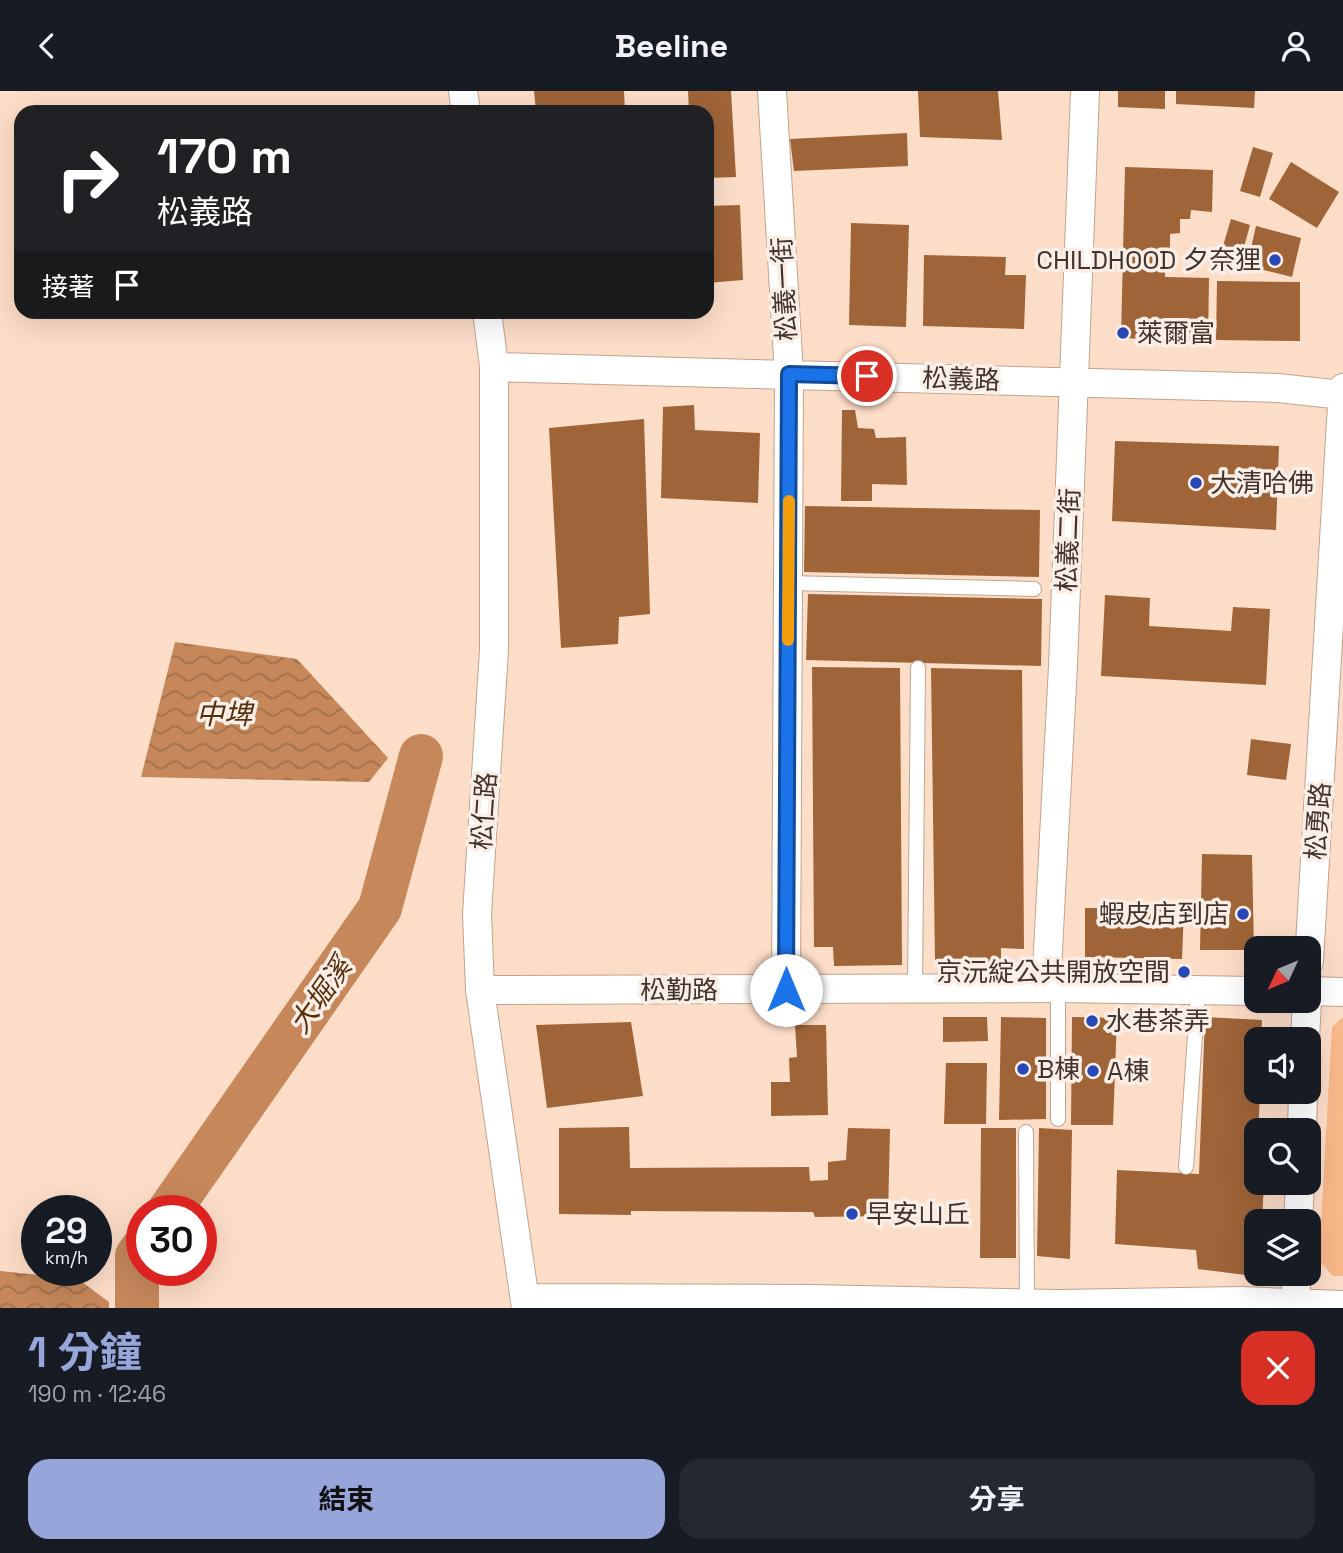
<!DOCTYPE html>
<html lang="zh-TW">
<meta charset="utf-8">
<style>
:root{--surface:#171b24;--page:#242831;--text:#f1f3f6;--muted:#9ea1a6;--accent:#96a6da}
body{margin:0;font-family:"Space Grotesk","Noto Sans TC",sans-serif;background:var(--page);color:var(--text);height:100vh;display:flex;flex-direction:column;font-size:26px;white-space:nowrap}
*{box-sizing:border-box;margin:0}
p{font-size:23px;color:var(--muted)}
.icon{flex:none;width:38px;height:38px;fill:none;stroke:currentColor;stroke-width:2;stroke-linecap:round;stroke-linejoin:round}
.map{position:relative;height:1217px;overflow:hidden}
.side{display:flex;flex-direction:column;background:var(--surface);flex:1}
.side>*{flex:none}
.top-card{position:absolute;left:14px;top:14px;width:700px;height:214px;border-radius:21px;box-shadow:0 7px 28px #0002;background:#202124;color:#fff;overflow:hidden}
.needle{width:46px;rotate:226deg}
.fabs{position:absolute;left:1244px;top:845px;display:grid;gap:14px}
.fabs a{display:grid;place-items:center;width:77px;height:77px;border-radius:14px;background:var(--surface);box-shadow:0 7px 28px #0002;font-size:35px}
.speed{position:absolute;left:21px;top:1104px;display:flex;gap:14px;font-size:35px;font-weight:700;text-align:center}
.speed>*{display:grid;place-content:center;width:91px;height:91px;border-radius:50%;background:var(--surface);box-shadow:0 7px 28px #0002;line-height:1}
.speed small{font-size:18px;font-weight:400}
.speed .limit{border:10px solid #d22;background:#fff;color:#111}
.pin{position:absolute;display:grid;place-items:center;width:60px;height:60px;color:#fff;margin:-30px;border:4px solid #fff;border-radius:50%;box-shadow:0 2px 7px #0007}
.me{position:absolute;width:77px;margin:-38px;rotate:0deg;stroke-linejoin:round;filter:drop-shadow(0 0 5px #0008)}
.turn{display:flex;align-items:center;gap:24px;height:147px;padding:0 28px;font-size:32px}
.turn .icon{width:91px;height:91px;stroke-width:2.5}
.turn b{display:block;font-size:49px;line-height:60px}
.then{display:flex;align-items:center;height:66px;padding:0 28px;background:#0003;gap:14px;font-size:26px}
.round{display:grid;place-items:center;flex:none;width:74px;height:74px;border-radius:21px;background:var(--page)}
.head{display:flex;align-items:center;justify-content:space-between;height:119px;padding:0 28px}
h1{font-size:42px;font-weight:700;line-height:52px;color:var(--accent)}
.cta{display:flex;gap:14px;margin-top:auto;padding:14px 28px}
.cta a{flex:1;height:80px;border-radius:21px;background:var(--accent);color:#111;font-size:28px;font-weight:700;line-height:80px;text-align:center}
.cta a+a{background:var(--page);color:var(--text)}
header{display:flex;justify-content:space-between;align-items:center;height:91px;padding:0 28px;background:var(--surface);font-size:32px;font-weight:700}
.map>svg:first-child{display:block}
.park{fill:#f9b88a}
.water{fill:url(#water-waves)}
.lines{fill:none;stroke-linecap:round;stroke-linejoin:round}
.river{stroke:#c6885b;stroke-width:44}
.building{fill:#9f6438}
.lane-casing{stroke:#c0a38f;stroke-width:16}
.street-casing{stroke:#c0a38f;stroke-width:30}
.lane{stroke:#fff;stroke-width:14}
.street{stroke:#fff;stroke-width:28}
.route-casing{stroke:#114b97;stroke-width:18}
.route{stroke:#1a73e8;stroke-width:12}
.slow{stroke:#f59e0b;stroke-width:12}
.poi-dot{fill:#2749b8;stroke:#fbeee6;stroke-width:2.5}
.labels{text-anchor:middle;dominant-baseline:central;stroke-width:7;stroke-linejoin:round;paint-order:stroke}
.poi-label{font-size:26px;fill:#40342c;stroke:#fbeee6;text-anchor:start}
.street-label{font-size:26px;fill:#40342c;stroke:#fbeee6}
.water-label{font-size:28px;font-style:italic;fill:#582f0c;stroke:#fbeee6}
</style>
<header><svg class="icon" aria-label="back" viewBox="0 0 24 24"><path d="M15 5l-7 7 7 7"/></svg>Beeline<svg class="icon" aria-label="person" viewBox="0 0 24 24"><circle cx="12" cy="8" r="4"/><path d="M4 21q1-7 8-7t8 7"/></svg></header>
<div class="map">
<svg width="1343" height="1217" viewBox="0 0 1343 1217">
<defs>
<pattern id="water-waves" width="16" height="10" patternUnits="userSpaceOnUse" patternTransform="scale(1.75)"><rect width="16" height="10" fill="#c6885b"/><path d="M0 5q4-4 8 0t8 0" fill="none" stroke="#a2704b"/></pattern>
</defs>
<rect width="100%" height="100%" fill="#fcddc8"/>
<!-- park -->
<path class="park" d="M1343,926V1185H1333L1319,1169L1332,936Z"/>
<!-- water -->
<path class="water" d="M175,551L297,568L388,667L369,691L141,686Z
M0,1180L78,1188L109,1211V1217H0Z"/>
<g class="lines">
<!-- river -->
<path class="river" d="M169,1120L380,817L421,665
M137,1217V1165L142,1158"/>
</g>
<!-- building -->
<path class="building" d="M534,0H624L625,21H536Z
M688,0H731L736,86L707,87V21H689Z
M918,0H998L1002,49L920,46Z
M1118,0H1165V18L1118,16Z
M1176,0H1255L1254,17L1176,13Z
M907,42L908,75L794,80L790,48Z
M1253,56L1273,62L1260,106L1240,100Z
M1291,71L1339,101L1317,137L1269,108Z
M1125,76L1213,79L1212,121L1191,119L1190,128H1180V142L1170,143V158H1166L1165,186L1209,187L1208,250L1121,247Z
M740,114L743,189L707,192V115Z
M1231,128L1250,134L1238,178L1218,172Z
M851,132L909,134L906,236L849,234Z
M1256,135L1301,147L1292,186L1247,175Z
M924,164L1006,166L1005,184H1026L1024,238L923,235Z
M1217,190L1300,191V250L1216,249Z
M694,314L695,339L760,342L758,412L661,407L663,316Z
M842,319H855L858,337L874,338L876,347L906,346L907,394L872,393V410H841Z
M644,328L650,523L619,526L618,553L561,557L549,337Z
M1115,350L1279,355L1276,439L1112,430Z
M805,415L1040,419L1039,486L804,481Z
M808,503L1042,508L1041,575L806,569Z
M1105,504L1150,507L1149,535L1231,540L1233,516L1270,518L1266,594L1101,585Z
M812,576L900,577L902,874L834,875L833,856H814Z
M931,577L1022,579L1024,858L1001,857V873L935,869Z
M1251,648L1291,653L1286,689L1247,684Z
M1202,763L1252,764L1254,859H1200Z
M1085,817H1184L1182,868L1085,866Z
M943,926H987L988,950L943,951Z
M1001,926L1046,927V1028L999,1029Z
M1072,926L1117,927L1113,1034H1071Z
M1205,926L1262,929L1261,948H1256V1001H1260L1256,1092H1264L1262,1130H1256V1174L1246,1184L1198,1178L1196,1159L1115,1153L1117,1079L1199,1083Z
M631,931L643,1005L547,1017L536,934Z
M795,934H826L828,1024L771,1025V991H790L789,967L797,966Z
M946,972H987L986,1033H944Z
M629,1036L630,1077L809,1076L810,1090L828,1089V1071L846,1069L848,1037L890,1038L888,1125L815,1126L813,1121L631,1120V1124L559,1123V1037Z
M981,1037H1016V1167H980Z
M1039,1037L1072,1039L1070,1168L1037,1165Z"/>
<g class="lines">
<defs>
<path id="lane" d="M789,492L1034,498
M915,898L918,577
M1058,1028V897
M1026,1041L1027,1213
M1186,1076L1198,900"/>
<path id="street" d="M463,0L466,21
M772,0L789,283L786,899
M487,220L494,276V559L477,823L480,899L526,1217
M494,276L1278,297L1343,304
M1309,870L1343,297
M1046,897L1063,575L1085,0
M480,899L1058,897L1256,900
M1309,900L1343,901
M1305,948L1307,910
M1302,1040L1303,1001
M1298,1130L1300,1092
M525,1207L810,1208L1058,1213L1241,1210L1343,1214
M1296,1217V1183"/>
</defs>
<!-- lane casing -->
<use href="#lane" class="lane-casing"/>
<!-- street casing -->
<use href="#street" class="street-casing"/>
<!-- lane -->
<use href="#lane" class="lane"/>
<!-- street -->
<use href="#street" class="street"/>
</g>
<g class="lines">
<defs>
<path id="route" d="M786,899L789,283L867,285"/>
</defs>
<!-- route casing -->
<use href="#route" class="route-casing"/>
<!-- route -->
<use href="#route" class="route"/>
<!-- slow -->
<path class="slow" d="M788,549L789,410"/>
</g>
<!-- markers -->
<g class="poi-dot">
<circle cx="1275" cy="169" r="7"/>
<circle cx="1123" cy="242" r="7"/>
<circle cx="1196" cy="392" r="7"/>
<circle cx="1243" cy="823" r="7"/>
<circle cx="1184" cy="881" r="7"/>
<circle cx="1092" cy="930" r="7"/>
<circle cx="1023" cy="978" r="7"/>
<circle cx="1093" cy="980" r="7"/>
<circle cx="852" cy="1123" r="7"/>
</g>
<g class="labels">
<!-- poi labels -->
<g class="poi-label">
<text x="1261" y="169" text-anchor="end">CHILDHOOD 夕奈狸</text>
<text x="1137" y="242">萊爾富</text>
<text x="1210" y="392">大清哈佛</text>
<text x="1229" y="823" text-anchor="end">蝦皮店到店</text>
<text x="1170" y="881" text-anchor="end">京沅綻公共開放空間</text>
<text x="1106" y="930">水巷茶弄</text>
<text x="1037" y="978">B棟</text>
<text x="1107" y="980">A棟</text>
<text x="866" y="1123">早安山丘</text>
</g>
<!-- street labels -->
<g class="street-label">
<text transform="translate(784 198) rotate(-93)">松義一街</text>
<text transform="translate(961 288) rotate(2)">松義路</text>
<text transform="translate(1068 449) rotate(-88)">松義二街</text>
<text transform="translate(484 720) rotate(-86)">松仁路</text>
<text transform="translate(1318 730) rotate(-86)">松勇路</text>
<text x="679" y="899">松勤路</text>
</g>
<!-- water labels -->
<g class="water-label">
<text x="224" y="623">中埤</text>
<text transform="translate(320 904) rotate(-55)">大堀溪</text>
</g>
</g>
</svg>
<div class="fabs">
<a><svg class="needle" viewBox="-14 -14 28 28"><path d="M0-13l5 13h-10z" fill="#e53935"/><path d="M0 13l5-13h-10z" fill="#9ea1a6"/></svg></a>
<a><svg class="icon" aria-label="sound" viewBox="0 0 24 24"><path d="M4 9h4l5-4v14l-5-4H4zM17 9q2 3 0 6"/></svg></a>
<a><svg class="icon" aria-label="search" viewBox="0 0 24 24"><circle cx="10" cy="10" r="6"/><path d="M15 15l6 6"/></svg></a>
<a><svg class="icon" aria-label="layers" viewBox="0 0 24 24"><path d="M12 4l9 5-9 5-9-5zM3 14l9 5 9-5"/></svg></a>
</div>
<div class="speed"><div>29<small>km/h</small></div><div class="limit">30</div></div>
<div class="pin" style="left:867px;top:285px;background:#d93025"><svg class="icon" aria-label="arrive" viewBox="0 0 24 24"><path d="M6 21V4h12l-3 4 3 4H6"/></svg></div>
<svg class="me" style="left:786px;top:899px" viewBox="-20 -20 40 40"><circle r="19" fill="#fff"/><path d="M0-13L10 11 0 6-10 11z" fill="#1a73e8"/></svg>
<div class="top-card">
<div class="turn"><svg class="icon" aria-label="right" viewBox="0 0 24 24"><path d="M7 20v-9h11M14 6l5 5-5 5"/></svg><div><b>170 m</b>松義路</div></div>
<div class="then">接著<svg class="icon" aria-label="arrive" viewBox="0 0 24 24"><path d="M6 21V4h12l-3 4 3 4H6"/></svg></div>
</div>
</div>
<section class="side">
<div class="head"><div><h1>1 分鐘</h1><p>190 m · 12:46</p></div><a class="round" style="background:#d93025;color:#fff"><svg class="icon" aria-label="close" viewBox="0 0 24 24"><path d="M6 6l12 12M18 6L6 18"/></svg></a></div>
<div class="cta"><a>結束</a><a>分享</a></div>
</section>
